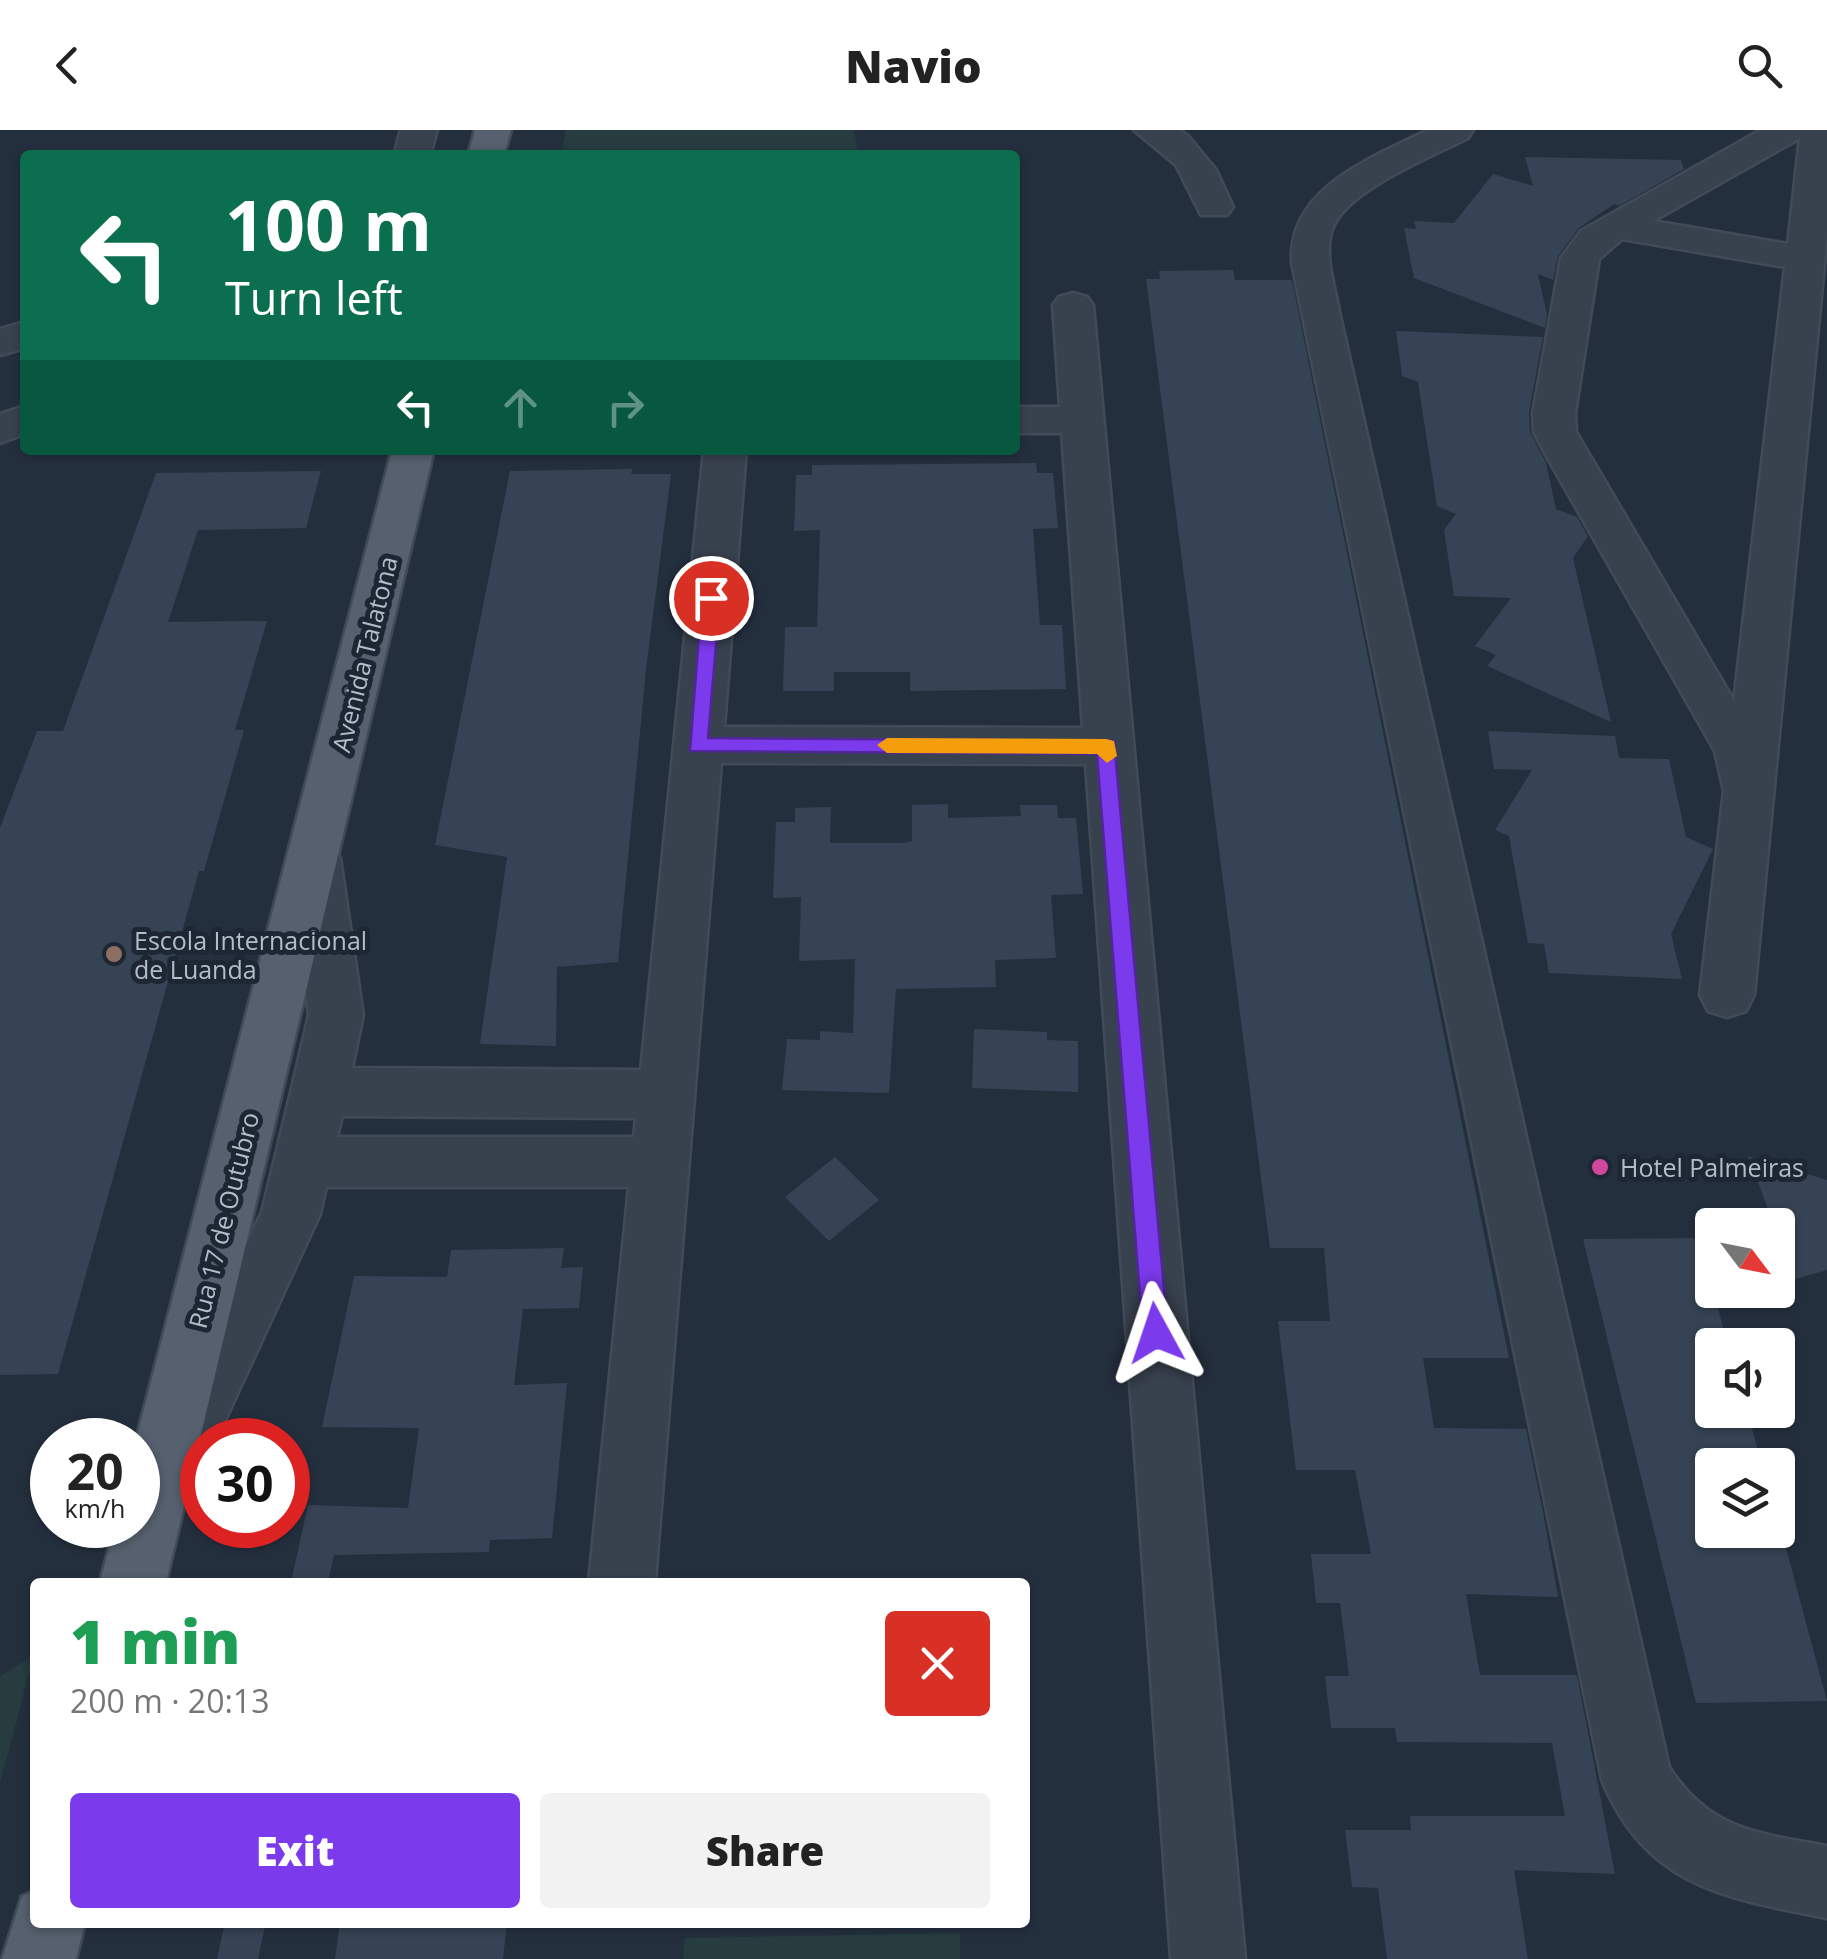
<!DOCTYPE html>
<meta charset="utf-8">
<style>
:root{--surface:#fff;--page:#f2f2f2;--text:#222;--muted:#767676;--accent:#7c3aed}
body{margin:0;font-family:"Open Sans",sans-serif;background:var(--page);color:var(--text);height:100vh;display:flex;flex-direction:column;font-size:38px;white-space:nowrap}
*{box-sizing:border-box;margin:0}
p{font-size:32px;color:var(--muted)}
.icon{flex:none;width:55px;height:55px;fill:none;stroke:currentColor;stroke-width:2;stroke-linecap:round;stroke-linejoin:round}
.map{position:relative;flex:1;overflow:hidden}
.sheet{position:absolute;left:30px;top:1448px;width:1000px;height:350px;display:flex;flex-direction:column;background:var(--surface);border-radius:10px;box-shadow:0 2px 8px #0004}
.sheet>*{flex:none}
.banner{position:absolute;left:20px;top:20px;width:1000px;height:305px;border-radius:10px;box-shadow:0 2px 8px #0004;background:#0b6e4f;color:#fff;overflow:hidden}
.needle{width:65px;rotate:122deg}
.fabs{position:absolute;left:1695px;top:1078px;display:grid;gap:20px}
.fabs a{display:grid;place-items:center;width:100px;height:100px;border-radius:10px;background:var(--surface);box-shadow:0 2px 8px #0004;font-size:50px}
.speed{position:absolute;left:30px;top:1288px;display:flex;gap:20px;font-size:50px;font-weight:700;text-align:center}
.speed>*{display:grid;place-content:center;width:130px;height:130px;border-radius:50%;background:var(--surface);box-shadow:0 2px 8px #0004;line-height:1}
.speed small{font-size:25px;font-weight:400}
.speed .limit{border:15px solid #d22;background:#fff;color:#111}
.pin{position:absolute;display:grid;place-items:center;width:85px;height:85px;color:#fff;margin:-42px;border:5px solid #fff;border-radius:50%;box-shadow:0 2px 10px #0007}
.me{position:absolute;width:110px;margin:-55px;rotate:355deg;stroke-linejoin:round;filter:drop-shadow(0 0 8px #0008)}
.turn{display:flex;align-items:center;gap:35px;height:210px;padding:0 40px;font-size:45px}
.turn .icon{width:130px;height:130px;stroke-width:2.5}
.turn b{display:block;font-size:70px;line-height:85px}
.lanes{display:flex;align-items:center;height:95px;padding:0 40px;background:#0003;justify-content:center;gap:50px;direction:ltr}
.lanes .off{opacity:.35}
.round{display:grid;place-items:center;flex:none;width:105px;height:105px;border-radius:10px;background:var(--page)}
.headline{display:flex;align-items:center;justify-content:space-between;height:170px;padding:0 40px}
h1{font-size:60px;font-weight:800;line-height:75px;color:#1e9e55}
.cta{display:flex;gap:20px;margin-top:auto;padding:20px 40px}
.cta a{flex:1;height:115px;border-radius:10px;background:var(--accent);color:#fff;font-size:40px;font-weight:800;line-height:115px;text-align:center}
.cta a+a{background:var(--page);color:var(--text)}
header{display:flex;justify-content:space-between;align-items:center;height:130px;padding:0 40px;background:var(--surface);font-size:45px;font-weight:800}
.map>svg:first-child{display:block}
.green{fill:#263c3f}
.building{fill:#364354}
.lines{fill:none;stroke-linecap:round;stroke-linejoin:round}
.minor-casing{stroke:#414a57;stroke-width:5}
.major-casing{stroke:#414a57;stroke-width:5}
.minor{fill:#38414e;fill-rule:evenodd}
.major{fill:#56606e;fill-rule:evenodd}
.route{fill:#7c3aed;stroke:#51269a;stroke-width:2.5}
.slow{fill:#f59e0b}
.education-dot{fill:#8d6e63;stroke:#1d2633;stroke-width:4}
.hotel-dot{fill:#d1479c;stroke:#1d2633;stroke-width:4}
.labels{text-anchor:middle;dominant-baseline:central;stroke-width:10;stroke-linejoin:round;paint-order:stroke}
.street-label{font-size:25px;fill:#b4bcc9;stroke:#1d2633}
.poi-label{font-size:25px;fill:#b4bcc9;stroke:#1d2633;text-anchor:start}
</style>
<header><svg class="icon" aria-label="back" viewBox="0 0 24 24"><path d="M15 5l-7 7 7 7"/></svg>Navio<svg class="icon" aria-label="search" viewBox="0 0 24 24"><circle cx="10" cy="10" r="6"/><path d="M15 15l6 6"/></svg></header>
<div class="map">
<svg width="1827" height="1829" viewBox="0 0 1827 1829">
<rect width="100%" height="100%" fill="#242f3e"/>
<!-- green -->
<path class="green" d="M566,0H854L858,25H561Z
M34,1525L0,1653V1546Z
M960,1803V1829H683L685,1808Z"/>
<!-- building -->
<path class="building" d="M1525,27L1681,30L1684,39L1619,76L1614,74L1579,98L1558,126L1553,150L1538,144L1547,185L1545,198L1414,148L1404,98L1416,99L1414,91L1454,93L1493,44L1533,56Z
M1233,140L1235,150H1292L1509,1228H1423L1434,1298L1526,1299L1543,1382L1558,1467L1466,1464L1480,1545H1577L1615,1744L1514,1740L1528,1829H1387L1378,1758L1352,1757L1345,1700H1411L1410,1686H1565L1552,1613L1397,1612L1395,1598H1331L1325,1546H1349L1340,1473H1316L1311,1424H1371L1355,1340H1296L1278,1191H1330L1324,1118H1270L1146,149H1160L1159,141Z
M1396,201L1543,207L1529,282L1530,302L1546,333L1556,379L1577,387L1588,406L1573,428L1611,592L1487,536L1496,525L1475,516L1511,468L1454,466L1444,400L1456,384L1437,376L1418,252L1402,246Z
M1036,333L1037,343H1053L1058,398L1033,399L1040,495H1062L1066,559L910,561V542H834V561H783L785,497H817L820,400L794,401L796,345H812V335Z
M632,339L631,344H671L646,540L618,832L557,837L556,916L480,914L507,727L435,715L510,341Z
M321,341L306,398L198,400L168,492L267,491L235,600H244L204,741H199L58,1244L0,1245V698L37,601H63L156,343Z
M1488,601L1615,606L1619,628L1669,629L1686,707L1713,719L1671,804L1682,849L1549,843L1544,814L1528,813L1509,706L1495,700L1532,640L1494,639Z
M948,674V688L1021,686L1020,675H1057L1058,688H1076L1083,764L1051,765L1056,828L995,830L996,857L896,859L889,963L782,960L787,909L820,910V901L853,903L855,829L799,831L801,767L773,768L776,692H795V678L831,677L830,713H903L912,711V675Z
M974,899L1047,902V910L1078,911V962L972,958Z
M1748,1026L1827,1050V1140L1778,1154V1095H1712V1100L1710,1079H1768Z
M835,1027L879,1070L829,1111L785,1067Z
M1712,1108V1160H1755L1716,1171L1728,1215H1712V1280H1747L1762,1335H1712V1400H1778V1388L1827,1571L1696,1573L1583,1109Z
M564,1118L561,1138L583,1137L579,1178L523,1179L514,1255L567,1253L552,1408L490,1410L489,1422L334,1425L328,1452H291L308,1375L408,1378L419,1298L322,1297L354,1146L447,1147L451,1120Z
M225,1792H266L258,1829H217Z
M340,1792H507L503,1829H335Z"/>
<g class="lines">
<defs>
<path id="minor" d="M401,0H437L430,25H394Z
M1134,0H1179L1188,6L1216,40L1233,77L1227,85H1201L1176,35Z
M1428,0H1473L1468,8C1433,26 1344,61 1332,100C1323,126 1336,160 1340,186L1669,1637C1710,1701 1758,1703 1827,1716V1788C1724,1768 1646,1756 1602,1650L1292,133C1287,58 1372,28 1428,0Z
M1761,0H1827V104L1754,865L1746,881L1727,887L1708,881L1700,865L1724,661L1715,621L1546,325L1534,302L1533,283L1561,128L1581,101ZM1800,7L1788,114L1653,91L1800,8ZM1622,109L1785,137L1734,571L1576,302L1575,283L1599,129Z
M1073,163L1087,167L1093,175L1245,1829H1171L1086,634L721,633L655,1452H589L629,1057H326L320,1084L216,1310H202V1335L183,1343L161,1334L151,1312L262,1082L291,962L309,885L288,728L296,714L314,708L332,714L340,728L363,885L352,938L641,940L704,320H746L724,597L1083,598L1062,303H1015V277H1060L1053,175L1059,167ZM342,986L636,988L634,1007H337Z
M25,192V218L0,225V199Z
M25,276V304L0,313V284Z"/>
<path id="major" d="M475,0H511L504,25H468Z
M392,320H434L166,1452H100L115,1395H138L136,1310Z
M35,1761V1792H85L76,1829H2L22,1766Z"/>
</defs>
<!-- minor casing -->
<use href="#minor" class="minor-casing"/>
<!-- major casing -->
<use href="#major" class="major-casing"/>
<!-- minor -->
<use href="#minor" class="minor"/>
<!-- major -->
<use href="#major" class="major"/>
</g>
<!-- route -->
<path class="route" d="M711,461L720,468L708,608L1114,611L1168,1203L1164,1211L1156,1215L1147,1211L1143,1203L1097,624L690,621L702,468Z"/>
<!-- slow -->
<path class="slow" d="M887,608L1106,609L1114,611L1117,626L1107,633L1097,624L887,623L877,615Z"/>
<!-- markers -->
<circle class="education-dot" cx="114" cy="824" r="10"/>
<circle class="hotel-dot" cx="1600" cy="1037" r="10"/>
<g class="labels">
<!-- street labels -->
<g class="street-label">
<text transform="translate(364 524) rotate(-76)">Avenida Talatona</text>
<text transform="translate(223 1090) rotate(-76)">Rua 17 de Outubro</text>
</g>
<!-- poi labels -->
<g class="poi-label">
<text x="134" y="810">Escola Internacional<tspan x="134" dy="29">de Luanda</tspan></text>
<text x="1620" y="1037">Hotel Palmeiras</text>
</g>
</g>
</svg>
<div class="fabs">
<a><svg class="needle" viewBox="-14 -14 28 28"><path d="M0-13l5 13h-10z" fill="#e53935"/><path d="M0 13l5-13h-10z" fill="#767676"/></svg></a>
<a><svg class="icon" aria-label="sound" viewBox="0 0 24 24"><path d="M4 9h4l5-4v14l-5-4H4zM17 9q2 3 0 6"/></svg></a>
<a><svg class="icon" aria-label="layers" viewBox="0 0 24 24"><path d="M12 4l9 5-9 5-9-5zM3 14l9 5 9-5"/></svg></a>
</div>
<div class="speed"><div>20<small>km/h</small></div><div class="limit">30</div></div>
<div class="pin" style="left:711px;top:468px;background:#d93025"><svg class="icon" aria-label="arrive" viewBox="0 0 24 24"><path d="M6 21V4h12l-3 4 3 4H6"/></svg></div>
<svg class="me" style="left:1156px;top:1203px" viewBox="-20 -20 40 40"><path d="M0-17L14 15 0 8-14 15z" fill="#7c3aed" stroke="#fff" stroke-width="4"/></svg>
<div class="banner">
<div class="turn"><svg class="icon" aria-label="left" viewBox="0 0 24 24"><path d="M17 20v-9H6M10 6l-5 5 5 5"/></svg><div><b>100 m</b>Turn left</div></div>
<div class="lanes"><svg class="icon" aria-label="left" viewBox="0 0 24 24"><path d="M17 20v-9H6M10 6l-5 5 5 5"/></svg><svg class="icon off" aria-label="ahead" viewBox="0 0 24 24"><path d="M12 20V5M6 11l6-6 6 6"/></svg><svg class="icon off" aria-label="right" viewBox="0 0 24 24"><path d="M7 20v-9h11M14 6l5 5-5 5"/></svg></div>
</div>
<section class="sheet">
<div class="headline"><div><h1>1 min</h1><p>200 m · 20:13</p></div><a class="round" style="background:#d93025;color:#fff"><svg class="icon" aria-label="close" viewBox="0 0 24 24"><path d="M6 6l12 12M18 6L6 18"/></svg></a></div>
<div class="cta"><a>Exit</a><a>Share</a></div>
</section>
</div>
